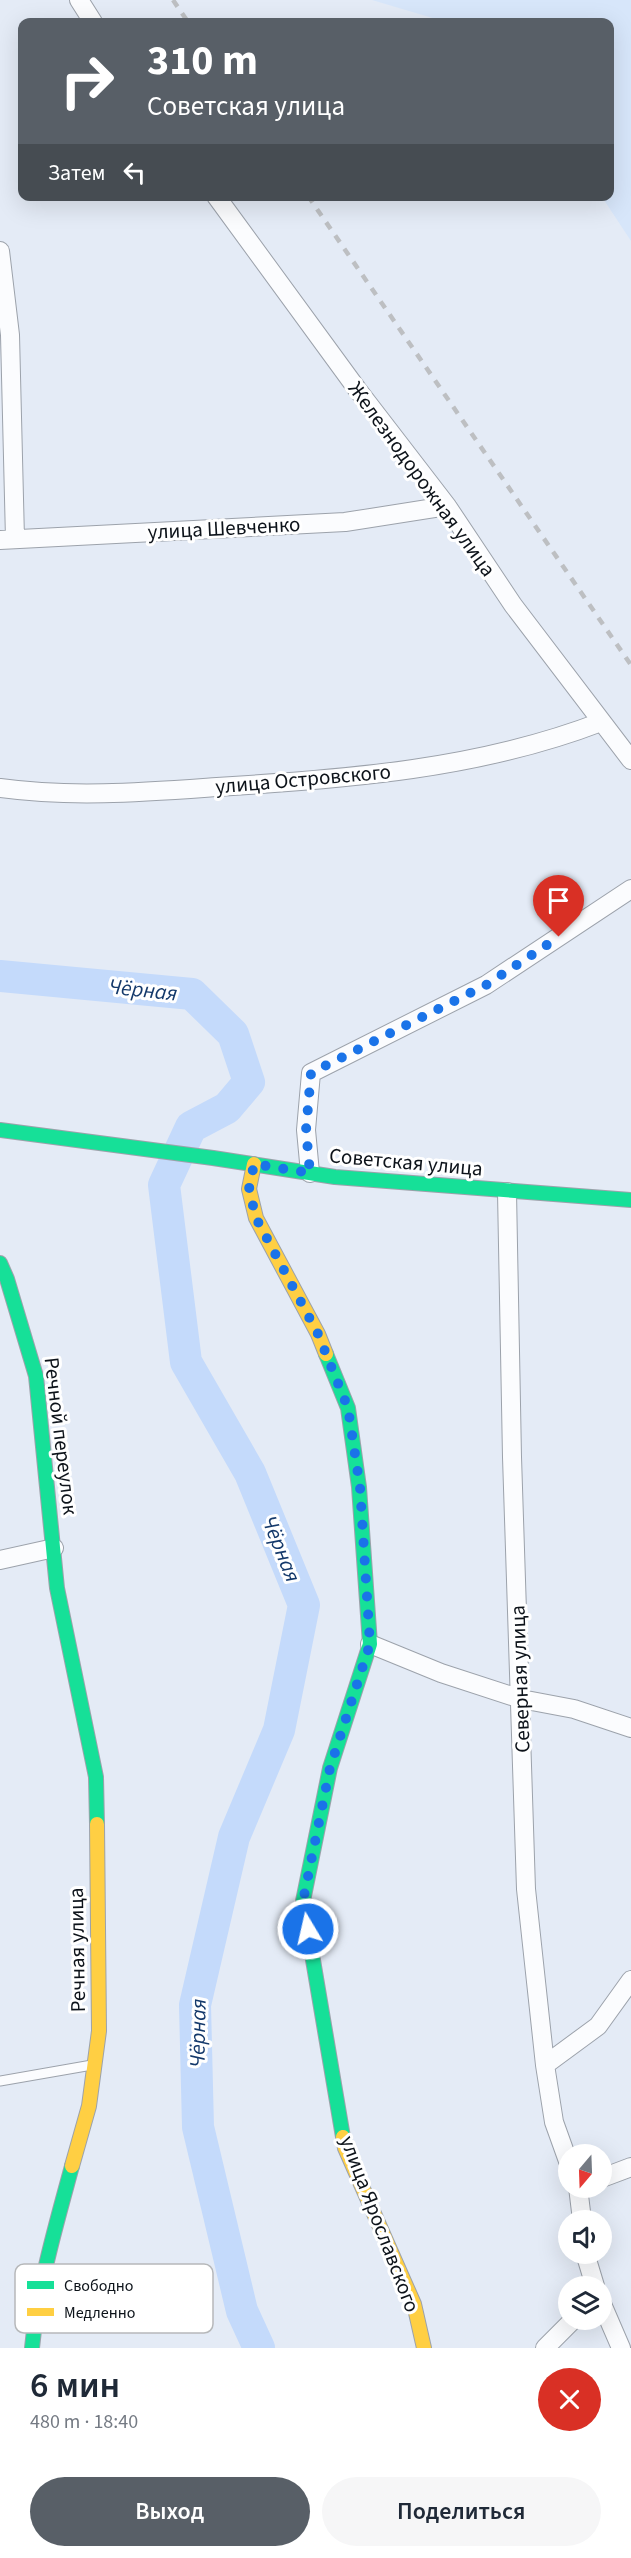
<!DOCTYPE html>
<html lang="ru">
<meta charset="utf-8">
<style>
:root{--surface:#fff;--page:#f6f6f7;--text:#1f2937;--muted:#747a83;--accent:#585f67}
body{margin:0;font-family:"Source Sans 3",sans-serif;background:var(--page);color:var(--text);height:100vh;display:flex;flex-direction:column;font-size:22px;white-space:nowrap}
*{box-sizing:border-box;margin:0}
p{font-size:20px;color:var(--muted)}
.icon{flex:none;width:33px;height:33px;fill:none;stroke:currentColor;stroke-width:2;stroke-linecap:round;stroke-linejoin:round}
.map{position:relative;height:2348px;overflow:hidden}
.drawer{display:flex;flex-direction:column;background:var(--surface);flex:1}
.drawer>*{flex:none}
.guide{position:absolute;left:18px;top:18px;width:596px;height:183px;border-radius:12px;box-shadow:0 6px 24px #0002;background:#585f67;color:#fff;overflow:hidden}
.needle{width:39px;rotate:199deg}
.fabs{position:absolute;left:558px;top:2144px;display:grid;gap:12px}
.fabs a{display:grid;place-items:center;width:54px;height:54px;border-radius:50%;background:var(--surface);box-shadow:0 6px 24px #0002;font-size:30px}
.pin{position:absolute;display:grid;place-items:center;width:51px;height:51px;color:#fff;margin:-62px -26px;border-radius:50% 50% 50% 0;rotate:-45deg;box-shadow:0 0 6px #0007}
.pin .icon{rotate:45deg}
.me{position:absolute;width:66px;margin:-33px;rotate:351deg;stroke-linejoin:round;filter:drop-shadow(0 0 4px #0008)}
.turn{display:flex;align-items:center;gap:21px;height:126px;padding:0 30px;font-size:27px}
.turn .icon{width:78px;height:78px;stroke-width:2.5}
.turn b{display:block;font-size:42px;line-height:51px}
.then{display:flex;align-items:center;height:57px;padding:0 30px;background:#0003;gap:12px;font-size:22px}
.round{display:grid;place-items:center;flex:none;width:63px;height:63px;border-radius:32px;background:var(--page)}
.head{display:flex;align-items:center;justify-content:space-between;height:102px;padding:0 30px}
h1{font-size:36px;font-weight:600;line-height:45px}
.action{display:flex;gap:12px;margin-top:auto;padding:12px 30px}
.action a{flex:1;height:69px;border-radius:36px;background:var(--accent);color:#fff;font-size:24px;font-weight:600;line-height:69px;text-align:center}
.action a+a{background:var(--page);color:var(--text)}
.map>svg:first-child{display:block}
.built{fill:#d7e6fa}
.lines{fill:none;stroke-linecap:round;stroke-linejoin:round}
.river{stroke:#c4dafb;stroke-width:32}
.lane-casing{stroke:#9ca2ab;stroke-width:11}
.street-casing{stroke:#9ca2ab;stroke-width:20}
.fast-casing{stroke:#9ca2ab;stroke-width:16}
.slow-casing{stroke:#9ca2ab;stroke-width:16}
.lane{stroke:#fbfcfe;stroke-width:9}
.street{stroke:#fbfcfe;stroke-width:18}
.fast{stroke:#16e098;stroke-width:14}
.slow{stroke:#ffcf43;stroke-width:14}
.rail{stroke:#bdbfc2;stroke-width:4.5;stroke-dasharray:8 8;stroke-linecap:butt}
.route{stroke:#1a73e8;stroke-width:10;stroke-dasharray:0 18}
.labels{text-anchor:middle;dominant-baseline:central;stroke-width:6;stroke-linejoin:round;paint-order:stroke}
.street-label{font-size:21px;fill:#0d131a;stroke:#fff}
.water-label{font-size:22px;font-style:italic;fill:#14396b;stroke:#fff}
.key{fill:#fff;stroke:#b6b8ba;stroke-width:1.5}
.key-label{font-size:16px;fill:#0d131a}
</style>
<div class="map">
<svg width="631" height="2348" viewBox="0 0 631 2348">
<rect width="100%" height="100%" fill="#e4ebf6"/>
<!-- built -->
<path class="built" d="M372,0H631V241L602,197L609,196V22H446Z"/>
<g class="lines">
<!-- river -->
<path class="river" d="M0,976L192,994L233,1034L249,1082L227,1108L191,1127L164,1185L186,1362L250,1473L304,1605L279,1730L234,1837L195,2005L198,2127L242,2311L259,2348"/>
<defs>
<path id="lane" d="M0,2081L92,2065
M36,2327L154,2326"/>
<path id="street" d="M79,0L93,22
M216,196L357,389L447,506L513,605L631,760
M0,251L10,335L15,539
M0,540L345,522L447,506
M0,788C72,798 146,792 217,787C347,779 479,769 601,722
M310,1173L306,1130L311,1073L486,985L631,889
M507,1192L512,1457L526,1889L545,2065L554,2122L568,2161
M0,1560L54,1548
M370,1644L441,1673L521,1699L574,1709L631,1728
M545,2065L598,2026L631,1980
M602,2178L631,2167
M578,2187L582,2220
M585,2253L595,2286
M602,2304L621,2348
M545,2348L574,2319"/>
<path id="fast" d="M0,1130L213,1158L335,1177L631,1200
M0,1263L7,1279L36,1376L57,1588L96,1777L97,1824
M326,1354L348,1408L359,1487L370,1644L330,1768L303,1901L343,2137
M32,2348C38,2286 56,2225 72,2166"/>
<path id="slow" d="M254,1164L249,1189L256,1218L318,1334L326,1354
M343,2137L345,2148L414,2304L424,2348
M72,2166L89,2106L99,2031L97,1824"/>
</defs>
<!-- lane casing -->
<use href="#lane" class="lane-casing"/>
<!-- street casing -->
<use href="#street" class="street-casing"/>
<!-- fast casing -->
<use href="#fast" class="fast-casing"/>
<!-- slow casing -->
<use href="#slow" class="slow-casing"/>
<!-- lane -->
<use href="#lane" class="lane"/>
<!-- street -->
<use href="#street" class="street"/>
<!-- fast -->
<use href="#fast" class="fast"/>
<!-- slow -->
<use href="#slow" class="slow"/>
<!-- rail -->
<path class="rail" d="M173,0L188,22
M308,196L631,665"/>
</g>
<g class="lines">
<!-- route -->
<path class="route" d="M308,1929L303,1901L330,1768L370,1644L360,1487L348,1408L318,1334L256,1218L249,1189L254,1164L310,1173L306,1130L311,1073L486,985L559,937"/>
</g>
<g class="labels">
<!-- street labels -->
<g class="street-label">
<text transform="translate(422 479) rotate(54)">Железнодорожная улица</text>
<text transform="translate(224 528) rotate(-3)">улица Шевченко</text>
<text transform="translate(303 779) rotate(-5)">улица Островского</text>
<text transform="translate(406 1162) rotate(5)">Советская улица</text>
<text transform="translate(61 1436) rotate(83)">Речной переулок</text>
<text transform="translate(520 1679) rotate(-92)">Северная улица</text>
<text transform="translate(77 1950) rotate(-91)">Речная улица</text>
<text transform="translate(380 2224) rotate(69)">улица Ярославского</text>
</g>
<!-- water labels -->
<g class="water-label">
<text transform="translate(143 990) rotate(6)">Чёрная</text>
<text transform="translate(281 1549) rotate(68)">Чёрная</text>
<text transform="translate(198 2033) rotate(-89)">Чёрная</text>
</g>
</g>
<!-- legend -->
<rect x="15" y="2264" width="198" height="69" rx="9" class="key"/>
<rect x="27" y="2281" width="27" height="8" fill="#16e098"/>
<rect x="27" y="2308" width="27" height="8" fill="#ffcf43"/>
<g class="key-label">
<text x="64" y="2291">Свободно</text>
<text x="64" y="2318">Медленно</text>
</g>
</svg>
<div class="fabs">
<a><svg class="needle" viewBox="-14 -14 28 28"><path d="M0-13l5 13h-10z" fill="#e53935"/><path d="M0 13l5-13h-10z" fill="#747a83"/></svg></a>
<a><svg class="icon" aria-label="sound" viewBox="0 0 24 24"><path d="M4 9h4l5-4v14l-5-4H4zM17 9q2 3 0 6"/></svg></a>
<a><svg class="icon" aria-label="layers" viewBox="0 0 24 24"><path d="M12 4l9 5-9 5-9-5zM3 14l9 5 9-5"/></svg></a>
</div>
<div class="pin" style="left:559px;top:937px;background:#d93025"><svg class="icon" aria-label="arrive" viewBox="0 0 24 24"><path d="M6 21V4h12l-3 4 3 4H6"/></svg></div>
<svg class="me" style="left:308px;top:1929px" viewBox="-20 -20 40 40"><circle r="17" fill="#1a73e8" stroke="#fff" stroke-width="3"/><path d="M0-11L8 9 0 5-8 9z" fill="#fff"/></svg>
<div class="guide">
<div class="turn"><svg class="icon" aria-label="right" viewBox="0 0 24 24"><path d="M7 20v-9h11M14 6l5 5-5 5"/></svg><div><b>310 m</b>Советская улица</div></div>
<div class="then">Затем<svg class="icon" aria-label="left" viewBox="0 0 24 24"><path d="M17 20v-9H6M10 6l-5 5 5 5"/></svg></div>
</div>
</div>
<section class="drawer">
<div class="head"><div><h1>6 мин</h1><p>480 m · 18:40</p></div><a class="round" style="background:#d93025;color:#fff"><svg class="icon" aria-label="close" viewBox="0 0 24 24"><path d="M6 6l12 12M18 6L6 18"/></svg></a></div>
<div class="action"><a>Выход</a><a>Поделиться</a></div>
</section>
